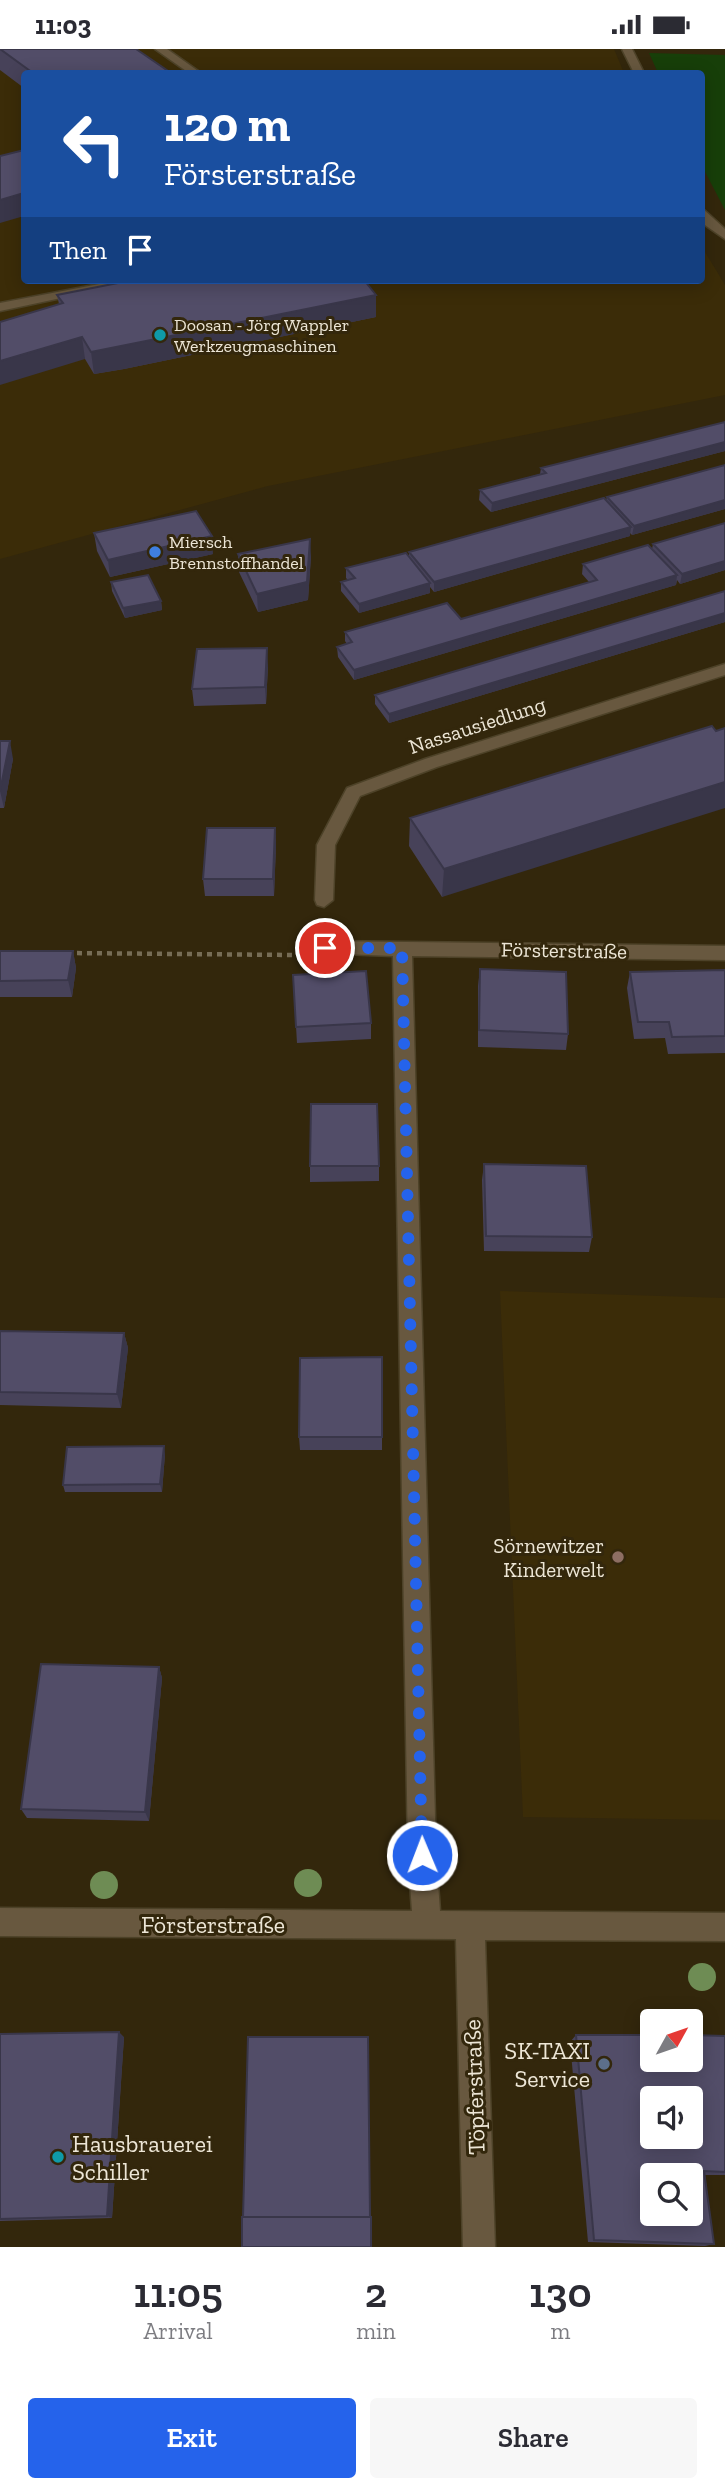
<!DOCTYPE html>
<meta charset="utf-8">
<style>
:root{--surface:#fff;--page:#f7f7f7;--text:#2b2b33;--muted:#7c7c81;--accent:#2563eb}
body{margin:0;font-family:"Zilla Slab",serif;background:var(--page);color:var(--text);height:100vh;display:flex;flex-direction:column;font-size:26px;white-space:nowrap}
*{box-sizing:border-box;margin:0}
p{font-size:23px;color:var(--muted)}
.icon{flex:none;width:38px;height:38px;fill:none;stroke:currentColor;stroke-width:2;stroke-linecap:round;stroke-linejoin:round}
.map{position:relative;height:2198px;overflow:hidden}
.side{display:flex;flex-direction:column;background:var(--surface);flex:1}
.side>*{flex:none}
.banner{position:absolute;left:21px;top:21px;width:684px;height:214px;border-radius:7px;box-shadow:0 4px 18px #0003;background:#1a4fa0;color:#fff;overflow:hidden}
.needle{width:46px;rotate:50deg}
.tools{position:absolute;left:640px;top:1960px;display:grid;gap:14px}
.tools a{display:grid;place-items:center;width:63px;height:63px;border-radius:7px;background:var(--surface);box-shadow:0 4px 18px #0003;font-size:35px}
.pin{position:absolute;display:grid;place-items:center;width:60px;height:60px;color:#fff;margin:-30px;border:4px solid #fff;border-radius:50%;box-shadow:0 2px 7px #0007}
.me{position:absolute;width:77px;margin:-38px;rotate:359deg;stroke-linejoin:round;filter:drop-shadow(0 0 5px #0008)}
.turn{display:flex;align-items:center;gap:24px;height:147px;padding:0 28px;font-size:32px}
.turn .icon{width:91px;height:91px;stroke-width:2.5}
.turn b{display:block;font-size:49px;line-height:60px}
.then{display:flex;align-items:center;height:66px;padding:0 28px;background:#0003;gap:14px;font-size:26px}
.eta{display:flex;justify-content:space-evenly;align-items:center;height:119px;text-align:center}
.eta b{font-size:42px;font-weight:600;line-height:49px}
.action{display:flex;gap:14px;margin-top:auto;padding:14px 28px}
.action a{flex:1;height:80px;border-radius:7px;background:var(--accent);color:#fff;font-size:28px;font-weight:600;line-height:80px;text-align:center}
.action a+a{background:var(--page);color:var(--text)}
.status{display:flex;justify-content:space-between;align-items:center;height:49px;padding:0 35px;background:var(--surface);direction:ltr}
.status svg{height:19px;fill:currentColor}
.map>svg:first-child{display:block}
.built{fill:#3b2c08}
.green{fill:#173f09}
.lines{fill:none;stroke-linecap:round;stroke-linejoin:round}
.lane-casing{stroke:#4d4228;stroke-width:3}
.street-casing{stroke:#4d4228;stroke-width:3}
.path{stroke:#776d56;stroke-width:4.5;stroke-dasharray:5 5;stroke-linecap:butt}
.lane{fill:#68583f;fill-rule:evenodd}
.street{fill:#68583f;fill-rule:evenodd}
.tree{fill:#6e8c54}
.wall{fill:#474259}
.shaded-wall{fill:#393649}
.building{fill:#524d68;stroke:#393649;stroke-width:2;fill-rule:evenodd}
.route{stroke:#2563eb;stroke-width:12;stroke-dasharray:0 21.6}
.culture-dot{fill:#0f9aa8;stroke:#33270c;stroke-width:2.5}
.shop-dot{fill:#3f7fe0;stroke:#33270c;stroke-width:2.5}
.education-dot{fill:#8d6e63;stroke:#33270c;stroke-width:2.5}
.service-dot{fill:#5c6f8a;stroke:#33270c;stroke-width:2.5}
.labels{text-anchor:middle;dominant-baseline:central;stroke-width:6;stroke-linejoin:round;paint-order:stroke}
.far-poi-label{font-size:18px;fill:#ede6d6;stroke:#33270c;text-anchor:start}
.street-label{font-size:21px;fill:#ede6d6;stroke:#33270c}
.poi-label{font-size:21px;fill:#ede6d6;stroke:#33270c;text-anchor:end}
.near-street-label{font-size:24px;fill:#ede6d6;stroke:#33270c}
.near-poi-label{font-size:24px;fill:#ede6d6;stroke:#33270c;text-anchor:end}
</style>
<div class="status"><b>11:03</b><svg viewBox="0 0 49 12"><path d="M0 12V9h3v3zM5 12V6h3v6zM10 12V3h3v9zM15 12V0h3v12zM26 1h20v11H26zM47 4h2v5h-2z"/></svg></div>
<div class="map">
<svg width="725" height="2198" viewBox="0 0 725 2198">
<rect width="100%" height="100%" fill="#33270c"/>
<!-- built -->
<path class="built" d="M0,0H614L624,24H24V231H702V198L725,236V346L268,437L0,510Z
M500,1242L725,1249V1771L523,1768Z"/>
<!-- green -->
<path class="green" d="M649,4L725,6V161L702,117V24H658Z"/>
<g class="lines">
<defs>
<path id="lane" d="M155,0H167L201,24H189Z
M120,231H146L0,262V254Z
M725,615V626L437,718L360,747L335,796L333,851L324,858L317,856L315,851L317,796L347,739L425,710Z"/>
<path id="street" d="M622,0H632L644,24H634Z
M702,159L725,180V190L702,174Z
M325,892L725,897V911L412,907L436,1806L440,1862L725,1864V1892L485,1891L495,2198H463L456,1890L0,1887V1859L412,1862L408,1806L393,907L318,904L315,899L318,894Z"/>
</defs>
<!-- lane casing -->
<use href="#lane" class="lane-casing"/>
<!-- street casing -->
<use href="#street" class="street-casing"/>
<!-- path -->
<path class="path" d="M67,904L293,906"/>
<!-- lane -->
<use href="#lane" class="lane"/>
<!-- street -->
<use href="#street" class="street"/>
</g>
<!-- trees -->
<g class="tree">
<circle cx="308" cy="1834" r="14"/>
<circle cx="104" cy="1836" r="14"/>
<circle cx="702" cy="1928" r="14"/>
</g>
<!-- wall -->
<path class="wall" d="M0,0L171,24H24V39L0,21Z
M57,246L376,268L124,320L94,325L85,310L59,255Z
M725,373V402L491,463L479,451L480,441L540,425L541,419Z
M725,416V460L632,486L630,484V487L434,543L430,538V544L359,564L341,542V533L348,531L346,529V519L409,509V503L606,451L607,448Z
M725,474V521L680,535L677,531L676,536L354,631L338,608L337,598L347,595L345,592V583L461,570L589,533L582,525L583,515L652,500L653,495Z
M94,484L213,505L110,528L97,502Z
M238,505L311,507L308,551L258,563L239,523Z
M111,533L161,552L162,561L125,569L112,542Z
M725,542V573L389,674L375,655V646Z
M268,617L266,655L194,657L192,640Z
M712,677L442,848L409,797L410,769Z
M0,692L13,710L4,759H0Z
M275,779L276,796L274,847H205L203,830Z
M0,902H73L76,919L72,948H0Z
M480,920L568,985L566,1001L478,998V937Z
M725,921V1004L668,1005L665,989L634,990L627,939L630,923Z
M293,926L371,974V990L297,994Z
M484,1115L592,1188L589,1203L484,1202L482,1131Z
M310,1117H379V1132L310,1133Z
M0,1282L124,1284L128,1299L121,1359L0,1356Z
M382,1308V1401H300L299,1388Z
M165,1405L162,1443H65L63,1436Z
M159,1618L162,1629L149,1772L27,1769L21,1760Z
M0,1985L124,1988L112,2169L0,2172Z
M576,1986L725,1987V2126H705L714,2195L705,2197L588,2193L570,1993Z"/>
<!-- shaded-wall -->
<path class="shaded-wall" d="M24,144V167L0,174V151Z
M376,246V268L124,320L94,325L91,303Z
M82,288L85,310L0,336V312Z
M725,393V402L491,463L492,454Z
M725,451V460L632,486L634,477Z
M631,478L630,487L434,543V533Z
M212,487L213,505L110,528L108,511Z
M310,490L311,507L308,551L258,563L257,545Z
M725,512V521L680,535L682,525Z
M677,526L676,536L354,631V621Z
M430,534V544L359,564V555Z
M161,552L162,561L125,569L123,559Z
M725,564V573L389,674V665Z
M267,599L268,617L266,655L265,638Z
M10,692L13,710L4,759L0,742Z
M725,733V759L442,848L444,820Z
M275,779L276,796L274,847L273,830Z
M73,902L76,919L72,948L68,931Z
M124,1284L128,1299L121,1359L117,1345Z
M164,1397L165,1405L162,1443L160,1435Z
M159,1618L162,1629L149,1772L145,1763Z
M119,1983L124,1988L112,2169L107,2167Z"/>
<!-- building -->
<path class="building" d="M0,0H136L171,24H33Z
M24,101V144L0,151V107Z
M133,231H364L376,246L91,303L82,288L0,312V273L63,254L57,246Z
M725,373V393L492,454L480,441L546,424L541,419Z
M725,416V451L634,477L607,448Z
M604,449L631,478L434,533L409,503Z
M196,462L212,487L108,511L94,484Z
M725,474V512L682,525L653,495Z
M310,490L307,533L257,545L238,505Z
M648,496L677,526L354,621L337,598L352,593L345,583L447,554L461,570L597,531L583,515Z
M406,504L430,534L359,555L341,533L355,529L346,519Z
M148,526L161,552L123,559L111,533Z
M725,542V564L389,665L375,646Z
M267,599L265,638L192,640L197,600Z
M712,677L716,682L725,679V733L444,820L410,769Z
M0,692H10L0,742Z
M207,779H275L273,830H203Z
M0,902H73L68,931L0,932Z
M480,920L566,923L568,985L479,981Z
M725,921V987L672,988L669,973H638L630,923Z
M366,922L371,974L296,978L293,926Z
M311,1055H377L379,1117H310Z
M484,1115L586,1117L592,1188L486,1187Z
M0,1282L124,1284L117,1345L0,1343Z
M382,1308V1388H299L300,1309Z
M164,1397L160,1435L63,1436L67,1398Z
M41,1615L159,1618L145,1763L21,1760Z
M119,1983L107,2167L0,2170V1985Z
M576,1986H653V2011H691V1986L725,1987V2123L704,2122L714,2195L594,2191ZM653,2049H691V2088H653ZM653,2126H691V2165H653Z
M248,1988H368L370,2168H243Z
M242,2168H371V2198H242Z"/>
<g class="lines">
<!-- route -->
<path class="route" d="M325,899H402L422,1806"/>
</g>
<!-- markers -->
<g class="culture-dot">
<circle cx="160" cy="286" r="7"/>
<circle cx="58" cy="2108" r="7"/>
</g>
<circle class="shop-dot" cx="155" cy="503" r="7"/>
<circle class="education-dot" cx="618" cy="1508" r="7"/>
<circle class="service-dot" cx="604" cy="2015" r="7"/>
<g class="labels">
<!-- far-poi labels -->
<g class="far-poi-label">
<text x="174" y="276">Doosan - Jörg Wappler<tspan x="174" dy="21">Werkzeugmaschinen</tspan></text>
<text x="169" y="493">Miersch<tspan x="169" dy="21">Brennstoffhandel</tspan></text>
</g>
<!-- street labels -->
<g class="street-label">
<text transform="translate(477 676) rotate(-18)">Nassausiedlung</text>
<text transform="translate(564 901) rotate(1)">Försterstraße</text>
</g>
<!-- poi labels -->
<g class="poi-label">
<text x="604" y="1496">Sörnewitzer<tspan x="604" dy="24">Kinderwelt</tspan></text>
</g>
<!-- near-street labels -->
<g class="near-street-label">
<text x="213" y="1875">Försterstraße</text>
<text transform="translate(474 2038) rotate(-92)">Töpferstraße</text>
</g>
<!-- near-poi labels -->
<g class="near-poi-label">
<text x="590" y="2001">SK-TAXI<tspan x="590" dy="28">Service</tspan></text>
<text x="72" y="2094" text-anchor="start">Hausbrauerei<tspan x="72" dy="28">Schiller</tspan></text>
</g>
</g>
</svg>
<div class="tools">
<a><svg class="needle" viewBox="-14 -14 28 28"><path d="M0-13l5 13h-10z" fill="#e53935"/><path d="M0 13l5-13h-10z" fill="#7c7c81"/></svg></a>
<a><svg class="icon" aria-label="sound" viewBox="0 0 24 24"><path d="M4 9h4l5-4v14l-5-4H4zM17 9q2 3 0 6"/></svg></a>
<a><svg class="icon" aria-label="search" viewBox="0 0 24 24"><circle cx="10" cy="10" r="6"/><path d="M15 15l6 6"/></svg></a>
</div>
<div class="pin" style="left:325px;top:899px;background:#d93025"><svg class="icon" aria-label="arrive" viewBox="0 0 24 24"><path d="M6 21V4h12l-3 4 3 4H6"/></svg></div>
<svg class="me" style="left:422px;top:1806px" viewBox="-20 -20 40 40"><circle r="17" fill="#2563eb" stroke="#fff" stroke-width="3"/><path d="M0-11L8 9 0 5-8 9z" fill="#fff"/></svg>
<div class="banner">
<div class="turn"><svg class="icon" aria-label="left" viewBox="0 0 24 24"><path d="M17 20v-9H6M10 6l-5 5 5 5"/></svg><div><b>120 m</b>Försterstraße</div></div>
<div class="then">Then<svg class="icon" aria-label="arrive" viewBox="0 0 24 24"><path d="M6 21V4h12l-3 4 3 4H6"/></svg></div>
</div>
</div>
<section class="side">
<div class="eta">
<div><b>11:05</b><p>Arrival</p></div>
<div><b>2</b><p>min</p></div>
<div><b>130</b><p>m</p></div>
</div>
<div class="action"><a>Exit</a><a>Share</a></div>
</section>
